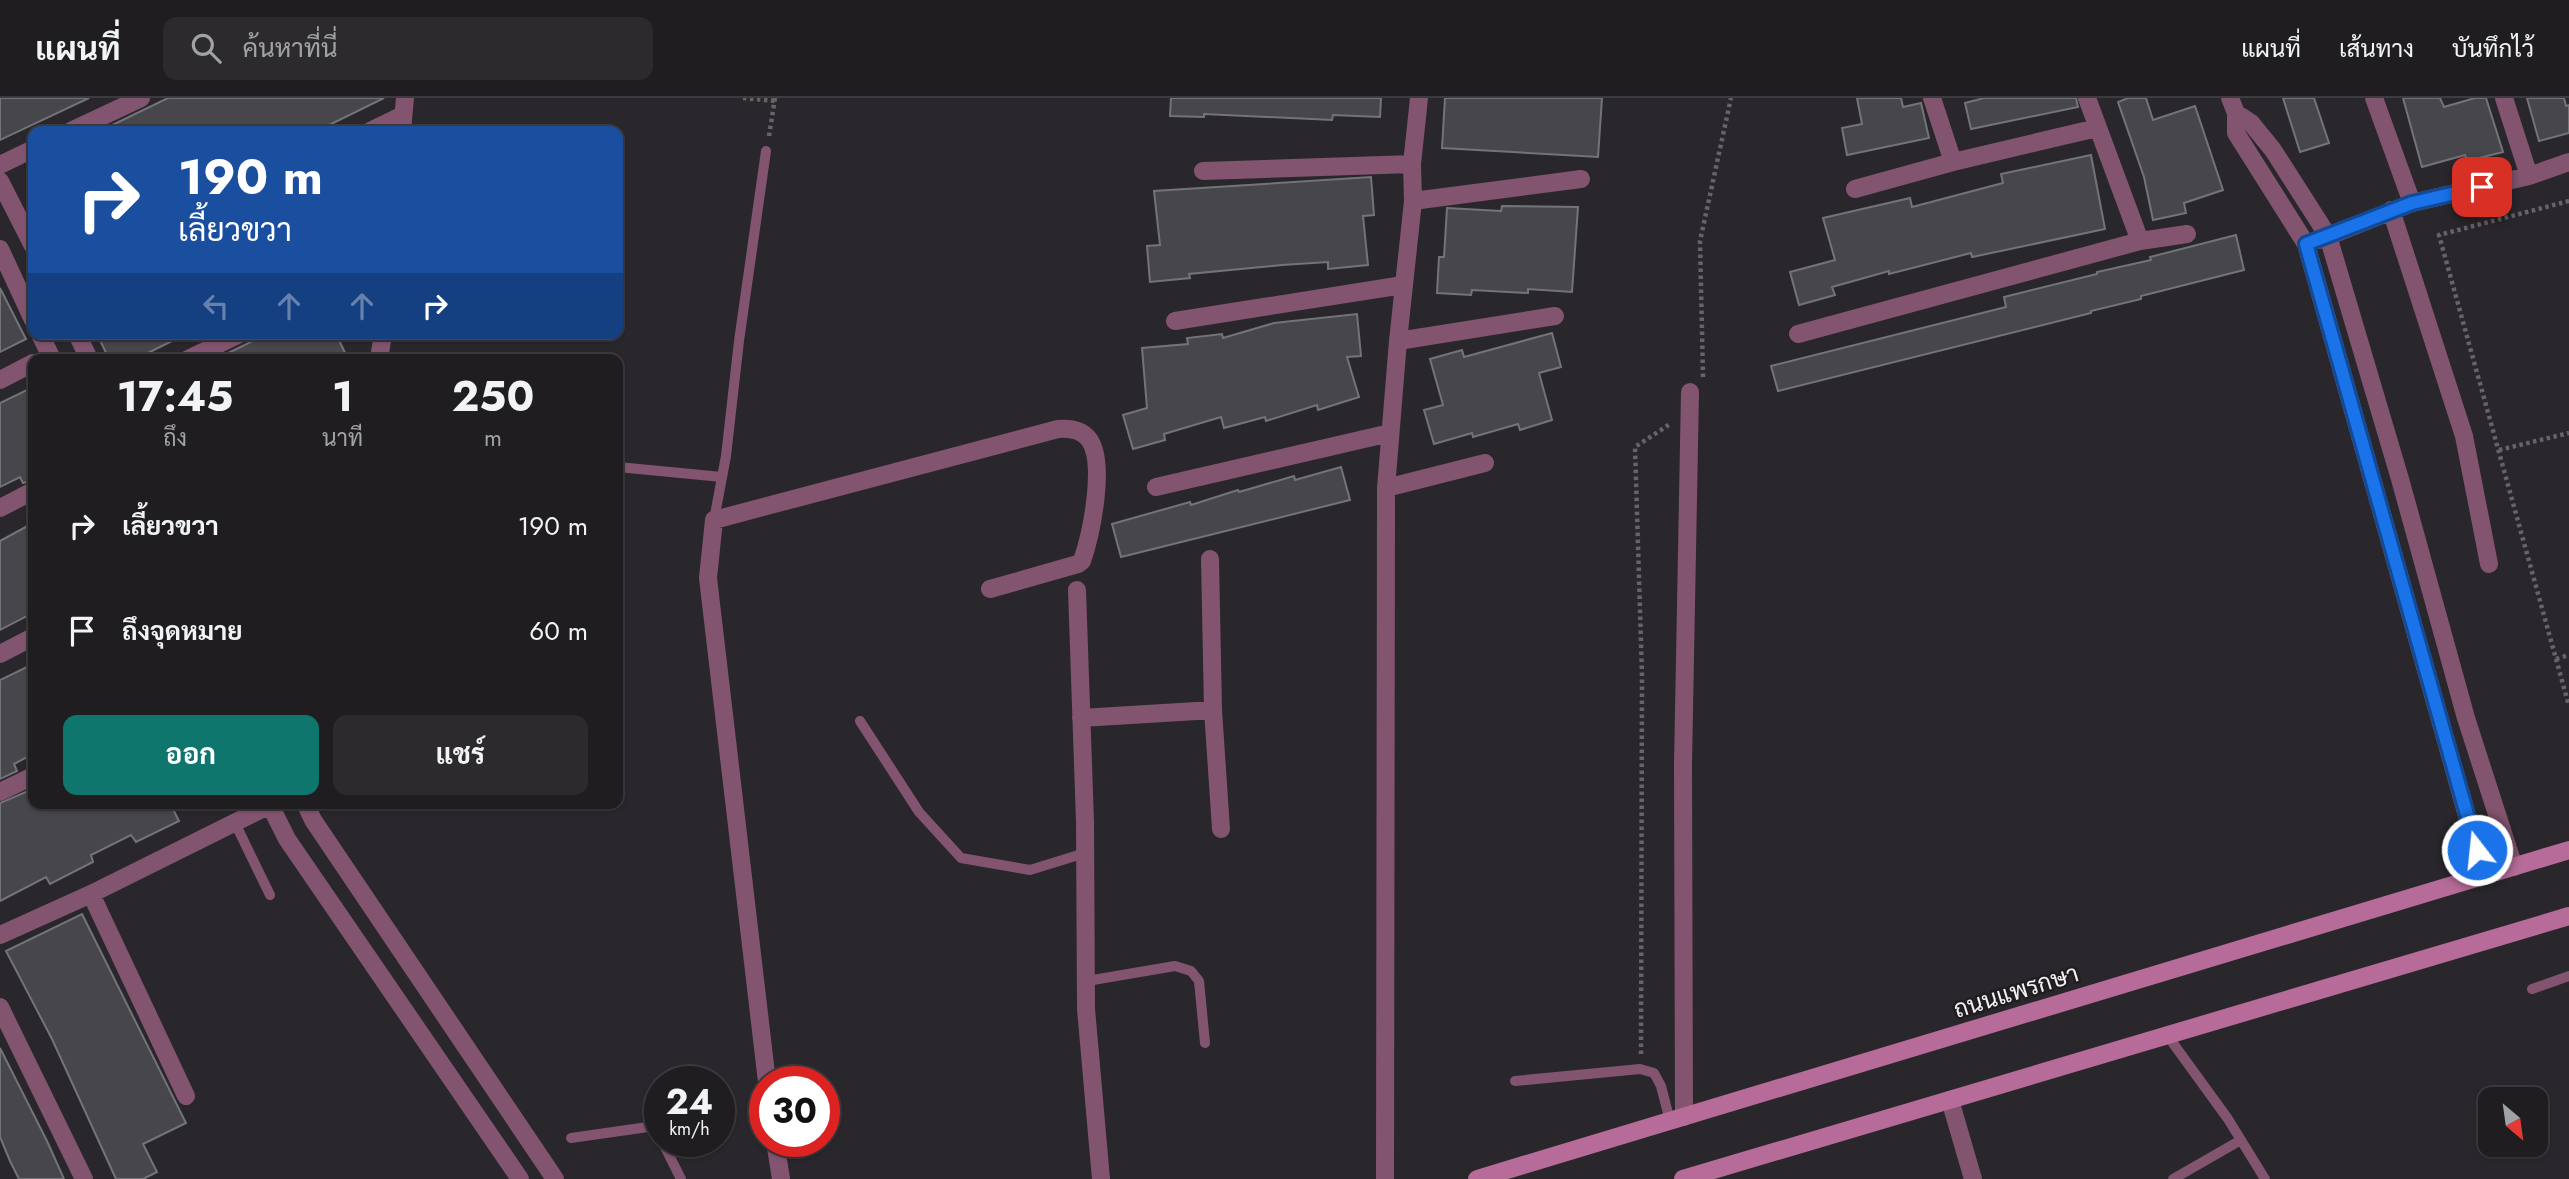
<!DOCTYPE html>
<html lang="th">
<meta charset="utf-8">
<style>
:root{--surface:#1f1d20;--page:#2c2a2d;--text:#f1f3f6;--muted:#a1a2a5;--line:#3c3b3e;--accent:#0f766e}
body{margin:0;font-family:Jost,Sarabun,sans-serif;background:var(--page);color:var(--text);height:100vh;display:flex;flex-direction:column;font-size:26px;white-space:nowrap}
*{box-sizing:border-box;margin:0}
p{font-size:23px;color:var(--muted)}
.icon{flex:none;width:38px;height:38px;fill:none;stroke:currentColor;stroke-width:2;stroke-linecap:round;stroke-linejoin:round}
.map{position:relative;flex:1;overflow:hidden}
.panel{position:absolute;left:28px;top:256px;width:595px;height:455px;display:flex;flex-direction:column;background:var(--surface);border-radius:14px;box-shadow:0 2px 5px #0004,0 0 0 2px var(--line)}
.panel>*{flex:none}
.top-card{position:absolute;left:28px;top:28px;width:595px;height:214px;border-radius:14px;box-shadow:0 2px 5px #0004,0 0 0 2px var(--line);background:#1a4fa0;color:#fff;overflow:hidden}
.needle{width:46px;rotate:151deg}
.tools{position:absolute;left:2478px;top:989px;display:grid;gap:14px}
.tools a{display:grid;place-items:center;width:70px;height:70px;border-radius:14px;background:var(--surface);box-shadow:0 2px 5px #0004,0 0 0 2px var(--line);font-size:35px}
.speed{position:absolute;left:644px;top:968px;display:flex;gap:14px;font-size:35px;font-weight:700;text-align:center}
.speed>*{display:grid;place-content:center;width:91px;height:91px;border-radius:50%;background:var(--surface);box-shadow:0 2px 5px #0004,0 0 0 2px var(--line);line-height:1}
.speed small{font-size:18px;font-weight:400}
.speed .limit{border:10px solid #d22;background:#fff;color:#111}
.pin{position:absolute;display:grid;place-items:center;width:60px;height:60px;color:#fff;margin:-30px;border-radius:14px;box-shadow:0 4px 10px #0006}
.me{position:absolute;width:77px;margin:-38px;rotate:344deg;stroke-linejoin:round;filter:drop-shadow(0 0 5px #0008)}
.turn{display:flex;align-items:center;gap:24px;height:147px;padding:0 35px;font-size:32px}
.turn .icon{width:91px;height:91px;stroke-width:2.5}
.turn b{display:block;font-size:49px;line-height:60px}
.lanes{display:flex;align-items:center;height:66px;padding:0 35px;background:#0003;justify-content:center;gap:35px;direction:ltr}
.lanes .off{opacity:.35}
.eta{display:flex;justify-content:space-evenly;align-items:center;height:119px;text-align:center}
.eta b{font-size:42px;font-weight:700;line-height:49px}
.primary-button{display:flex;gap:14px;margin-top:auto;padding:14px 35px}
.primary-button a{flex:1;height:80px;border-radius:14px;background:var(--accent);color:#fff;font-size:28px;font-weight:700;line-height:80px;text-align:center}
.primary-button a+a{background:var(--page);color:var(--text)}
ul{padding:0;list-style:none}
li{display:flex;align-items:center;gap:21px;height:105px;padding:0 35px}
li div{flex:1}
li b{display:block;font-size:26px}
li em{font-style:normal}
header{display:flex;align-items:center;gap:42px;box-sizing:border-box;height:98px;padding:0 35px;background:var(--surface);border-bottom:2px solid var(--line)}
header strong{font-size:33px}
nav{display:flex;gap:38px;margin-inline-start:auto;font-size:24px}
.search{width:490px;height:63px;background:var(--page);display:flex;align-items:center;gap:18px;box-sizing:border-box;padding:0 24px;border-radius:14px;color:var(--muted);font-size:26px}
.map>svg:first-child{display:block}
.building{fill:#46464b;stroke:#737479;stroke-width:2}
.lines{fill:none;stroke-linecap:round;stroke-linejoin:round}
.path{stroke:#666468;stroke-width:4.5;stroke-dasharray:3.5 3.5;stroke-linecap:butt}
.service{stroke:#83546f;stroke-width:10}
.minor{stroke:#83546f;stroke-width:18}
.secondary{stroke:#b66b98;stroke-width:18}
.route-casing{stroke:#114b97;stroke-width:18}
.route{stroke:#1a73e8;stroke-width:12}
.labels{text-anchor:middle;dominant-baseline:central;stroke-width:5;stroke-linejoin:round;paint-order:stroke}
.street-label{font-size:24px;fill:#f3f1f3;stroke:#201d21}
</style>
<header>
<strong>แผนที่</strong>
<div class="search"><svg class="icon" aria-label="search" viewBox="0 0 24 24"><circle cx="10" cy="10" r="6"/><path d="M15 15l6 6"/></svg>ค้นหาที่นี่</div>
<nav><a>แผนที่</a><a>เส้นทาง</a><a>บันทึกไว้</a></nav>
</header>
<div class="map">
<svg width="2569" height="1081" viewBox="0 0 2569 1081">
<rect width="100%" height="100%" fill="#29272b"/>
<!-- building -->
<path class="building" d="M0,0H89L0,42Z
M168,0H384L317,33H100Z
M1171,0H1381L1380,19L1333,17L1332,22L1204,16V19L1170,18Z
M1445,0H1602L1598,59L1442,50Z
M1857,0H1901L1903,9L1921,5L1929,40L1847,57L1842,30L1862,26Z
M1984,0H2076L2078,9L1971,31L1965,5Z
M2128,0H2146L2153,22L2195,8L2223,92L2184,105L2186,115L2153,122L2144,79L2118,4Z
M2283,0H2314L2329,45L2300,54Z
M2403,0H2440L2444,9L2475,0H2486L2503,54L2467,63L2465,57L2422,69Z
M2527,0H2564L2566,8L2569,7V35L2539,43Z
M2091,57L2105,131L1972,159L1971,155L1889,176V173L1832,189L1835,197L1799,207L1790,174L1835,162L1823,120L1910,100L1912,109L2003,85L2001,76Z
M1371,79L1374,117L1363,118L1368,167L1328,171V164L1282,167L1189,176L1190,180L1150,184L1147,148L1160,147L1154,93Z
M1502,108L1578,109L1572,194L1528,191V195L1472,192L1471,197L1437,195L1439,159H1444L1447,110L1501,113Z
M2236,137L2244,172L2141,198V201L2091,213V215L1778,293L1771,268L2006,209L2004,199L2097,176V174L2151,162L2150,159Z
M0,190L26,241L0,254Z
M1357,216L1361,258L1347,259L1359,299L1318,312L1317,307L1266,323L1265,319L1224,330L1221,319L1164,336L1165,342L1133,351L1123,317L1147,310L1142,250L1188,246L1187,240L1222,236L1223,240L1274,225Z
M1552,235L1561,269L1539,275L1552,322L1520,332L1518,326L1473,339L1472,335L1434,346L1424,312L1443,307L1430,261L1462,252L1464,259Z
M97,236H186L136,261H109Z
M267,236H336L348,261H216Z
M33,289V382L23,385L20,379L0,389V305Z
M1341,369L1350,402L1121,459L1112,426L1190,404L1191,407L1238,392L1239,394L1294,378L1295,382Z
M33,425V515L0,532V443Z
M33,566V656L14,666L17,673L0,681V582Z
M28,693L33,705H170L179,723L136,744L131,737L91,757L93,764L50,786L46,779L0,803V705Z
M82,816L186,1025L143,1046L157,1074L143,1081H116L52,941L6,853Z
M0,950L47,1043L64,1081H19L10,1063L0,1039Z"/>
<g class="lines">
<!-- path -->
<path class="path" d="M743,0L775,3
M769,38L775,0
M2569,103L2439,137L2569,608
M1703,279L1700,143L1731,0
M2499,352L2569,335
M2556,561L2569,557
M1641,956L1642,577L1635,349L1670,326"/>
<!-- service -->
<path class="service" d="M618,369L722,379
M714,422L726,358L739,243L766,53
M860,623L919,714L961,760L1030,772L1085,755
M235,725L270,797
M1087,883L1175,868L1191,873L1199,883L1205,945
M2532,891L2569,878
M2167,937L2228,1021L2265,1081
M1515,983L1640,971L1654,975L1661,988L1670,1023
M647,1012L657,1032
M571,1040L655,1028
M662,1043L681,1081
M2173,1081L2241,1042"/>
<!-- minor -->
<path class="minor" d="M1932,0L1953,64
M2230,0L2236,15V35L2306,146L2484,778
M2374,0L2412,105
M2504,0L2529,78
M2236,15L2251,25L2273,52L2328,138L2400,381L2466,620L2514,769
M71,33L141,0
M370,33L403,17
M402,33L405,0
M0,67L33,51
M1203,73L1412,66
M0,83L33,148
M1855,91L1953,64L2097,30
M1413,103L1581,81
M2391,112L2464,338L2489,466
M2319,142L2412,105L2529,78L2569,64
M2140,143L2187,136
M0,151L33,222
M1175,223L1403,187
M40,236L52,261
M77,236L89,261
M1798,236L2140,143L2087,0
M1398,243L1555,218
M188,261L240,236
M379,261L383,236
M0,282L33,265
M1156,389L1390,335
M1386,390L1485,365
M0,410L33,393
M1077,492L1085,724L1086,911L1101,1081
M0,556L33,539
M1213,612L1221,731
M1081,620L1213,612L1210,461
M0,694L33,678
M269,705L287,741L520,1081
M305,705L313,722L555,1081
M91,796L186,998
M0,837L91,796L274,705
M0,909L84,1081
M767,984L708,480L714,422L1058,331C1069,330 1080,331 1088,340C1107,363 1091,437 1082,463L1078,466L990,491
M1950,1002L1973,1081
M1684,1019L1683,666L1690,294
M775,1043L781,1081
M1385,1081L1386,390L1398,243L1413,103L1412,66L1419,0"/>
<!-- secondary -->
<path class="secondary" d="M1477,1081L2569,752
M1683,1081L2569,818"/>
</g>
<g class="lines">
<defs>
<path id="route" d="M2477,752L2306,146L2412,105L2482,89"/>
</defs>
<!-- route casing -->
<use href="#route" class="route-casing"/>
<!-- route -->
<use href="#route" class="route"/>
</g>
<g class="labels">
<!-- street labels -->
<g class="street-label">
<text transform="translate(2016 893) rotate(-17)">ถนนแพรกษา</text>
</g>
</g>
</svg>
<div class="tools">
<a><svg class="needle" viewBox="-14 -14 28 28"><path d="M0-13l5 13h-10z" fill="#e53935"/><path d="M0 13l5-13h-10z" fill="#a1a2a5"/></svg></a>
</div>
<div class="speed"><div>24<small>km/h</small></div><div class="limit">30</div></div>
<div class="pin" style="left:2482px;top:89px;background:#d93025"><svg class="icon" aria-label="arrive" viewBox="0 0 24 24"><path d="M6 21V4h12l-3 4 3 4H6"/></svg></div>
<svg class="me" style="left:2477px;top:752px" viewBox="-20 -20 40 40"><circle r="17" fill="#1a73e8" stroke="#fff" stroke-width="3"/><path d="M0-11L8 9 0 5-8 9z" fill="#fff"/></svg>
<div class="top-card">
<div class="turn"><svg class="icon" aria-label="right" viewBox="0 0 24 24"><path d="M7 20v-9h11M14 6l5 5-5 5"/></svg><div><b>190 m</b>เลี้ยวขวา</div></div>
<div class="lanes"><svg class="icon off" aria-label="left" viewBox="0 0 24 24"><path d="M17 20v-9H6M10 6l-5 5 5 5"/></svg><svg class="icon off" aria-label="ahead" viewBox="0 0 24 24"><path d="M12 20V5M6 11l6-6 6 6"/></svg><svg class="icon off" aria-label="ahead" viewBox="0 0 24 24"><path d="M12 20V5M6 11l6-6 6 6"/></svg><svg class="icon" aria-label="right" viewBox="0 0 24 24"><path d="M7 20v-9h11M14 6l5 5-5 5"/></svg></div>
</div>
<section class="panel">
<div class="eta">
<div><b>17:45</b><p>ถึง</p></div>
<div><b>1</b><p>นาที</p></div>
<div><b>250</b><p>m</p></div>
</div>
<ul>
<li><svg class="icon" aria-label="right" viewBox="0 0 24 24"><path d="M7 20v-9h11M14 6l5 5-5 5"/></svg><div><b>เลี้ยวขวา</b></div><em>190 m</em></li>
<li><svg class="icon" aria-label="arrive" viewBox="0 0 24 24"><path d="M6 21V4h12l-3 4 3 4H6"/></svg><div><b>ถึงจุดหมาย</b></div><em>60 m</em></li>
</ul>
<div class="primary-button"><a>ออก</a><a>แชร์</a></div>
</section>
</div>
